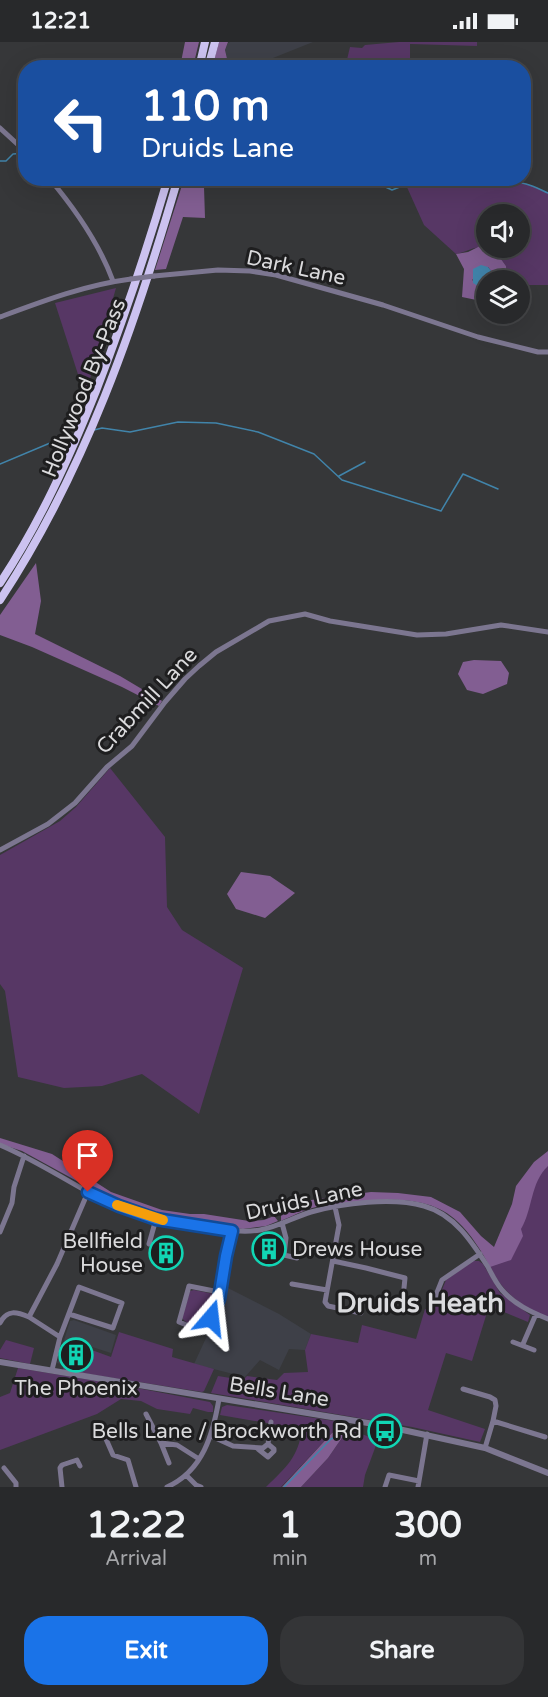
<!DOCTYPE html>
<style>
:root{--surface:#28292b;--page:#343537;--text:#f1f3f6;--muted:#a5a6a9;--line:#444547;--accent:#1a73e8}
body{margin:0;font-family:"Varela Round",sans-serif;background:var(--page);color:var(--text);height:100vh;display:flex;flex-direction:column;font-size:22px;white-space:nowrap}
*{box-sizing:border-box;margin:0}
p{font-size:20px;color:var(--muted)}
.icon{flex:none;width:33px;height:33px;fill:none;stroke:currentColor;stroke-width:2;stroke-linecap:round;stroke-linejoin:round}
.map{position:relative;height:1445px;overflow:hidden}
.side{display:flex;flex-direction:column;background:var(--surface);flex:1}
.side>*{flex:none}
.banner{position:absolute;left:18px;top:18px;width:513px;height:126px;border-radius:24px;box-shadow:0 6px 24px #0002,0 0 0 2px var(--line);background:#1a4fa0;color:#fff;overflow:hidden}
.fabs{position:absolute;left:476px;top:162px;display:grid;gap:12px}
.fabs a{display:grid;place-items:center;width:54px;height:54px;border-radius:50%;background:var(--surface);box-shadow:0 6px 24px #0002,0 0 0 2px var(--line);font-size:30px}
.pin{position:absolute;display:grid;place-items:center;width:51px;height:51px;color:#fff;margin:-62px -26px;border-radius:50% 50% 50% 0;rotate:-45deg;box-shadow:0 0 6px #0007}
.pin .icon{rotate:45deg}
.me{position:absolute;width:66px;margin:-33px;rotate:17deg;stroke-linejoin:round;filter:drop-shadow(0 0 4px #0008)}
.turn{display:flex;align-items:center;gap:21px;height:126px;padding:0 24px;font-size:27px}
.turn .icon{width:78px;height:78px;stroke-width:2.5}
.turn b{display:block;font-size:42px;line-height:51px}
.eta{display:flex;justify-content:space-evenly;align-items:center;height:102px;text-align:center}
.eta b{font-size:36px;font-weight:800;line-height:42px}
.button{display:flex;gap:12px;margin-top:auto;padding:12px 24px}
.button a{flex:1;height:69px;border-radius:24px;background:var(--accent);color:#fff;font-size:24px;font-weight:800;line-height:69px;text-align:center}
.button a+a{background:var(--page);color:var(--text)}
.status{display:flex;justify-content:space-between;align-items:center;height:42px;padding:0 30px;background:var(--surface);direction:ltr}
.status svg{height:16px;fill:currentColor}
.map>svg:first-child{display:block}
.built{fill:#3e4048}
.green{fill:#573765}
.forest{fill:#825e92}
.water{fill:#4184aa}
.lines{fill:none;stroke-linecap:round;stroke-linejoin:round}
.stream{stroke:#4184aa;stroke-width:1.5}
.minor{stroke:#7c7690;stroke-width:5}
.tertiary{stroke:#7c7690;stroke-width:6}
.trunk{stroke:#ccc2f0;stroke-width:8}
.minor-bridge{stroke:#7c7690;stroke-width:5}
.route-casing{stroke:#114b97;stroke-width:15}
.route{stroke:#1a73e8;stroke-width:10}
.slow{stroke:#f59e0b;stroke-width:10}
.labels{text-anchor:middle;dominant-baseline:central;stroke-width:6;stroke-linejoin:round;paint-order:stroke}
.street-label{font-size:21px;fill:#dadadc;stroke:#1e1e1f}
.poi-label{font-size:21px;fill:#dadadc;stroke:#1e1e1f;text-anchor:end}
.district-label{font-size:27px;font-weight:bold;fill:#dbdcdf;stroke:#1e1e1f}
</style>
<div class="status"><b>12:21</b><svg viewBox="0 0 49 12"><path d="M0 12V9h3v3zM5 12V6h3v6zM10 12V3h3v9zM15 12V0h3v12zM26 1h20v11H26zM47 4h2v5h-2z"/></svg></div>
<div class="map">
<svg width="548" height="1445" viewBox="0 0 548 1445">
<rect width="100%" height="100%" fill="#363739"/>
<!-- built -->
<path class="built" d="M230,0H313L258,22L256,25H229L225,8L228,1Z
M226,1245L279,1272L311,1292L305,1308L289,1307L279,1328L260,1318L245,1335L194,1322L212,1283Z
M74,1278L116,1293L111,1311L89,1304L83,1327L57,1321L70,1279Z"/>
<!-- green -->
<path class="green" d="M399,0H477V4L410,2V25L345,26L350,5L362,6L365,3Z
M423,136L449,140L508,139L528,142L548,151V243H519V238H507L506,224L493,206H490H519V172H486V205C477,203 466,210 456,212L424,183L406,143Z
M116,246L85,354L55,261Z
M110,726L165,795L167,865L182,888L243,926L199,1072L142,1032L102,1044L64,1046L18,1035L5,949L0,942V813L60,779L76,765Z
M548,1115V1275C521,1264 504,1252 490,1225L511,1190Z
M473,1219H479L483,1222L500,1251L530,1273L528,1280L489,1264L472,1319L446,1311L428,1368L485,1387L480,1400L412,1385L211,1351L218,1334L243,1338L247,1334L277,1338L284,1331L308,1330L305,1308L311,1292L358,1301L362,1283L416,1297L425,1267L433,1270L446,1238Z
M194,1248L214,1252L216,1257L203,1285C195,1284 186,1282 182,1276L190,1249Z
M119,1290L173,1307L172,1315L214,1327L204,1349L202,1350L63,1328L64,1322L83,1326L89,1307L111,1315Z
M6,1298L34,1306L30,1322L0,1316V1308Z
M18,1326L116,1342L210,1360L213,1364V1370H208L193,1366L190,1372L157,1367L141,1359L121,1357L97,1372L0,1408V1355L10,1351Z
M227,1363L348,1381L342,1387L332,1391L281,1445H266C286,1425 298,1416 302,1387L220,1373L222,1365Z
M348,1387L378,1398L365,1433L363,1445H301L328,1416Z"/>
<!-- forest -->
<path class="forest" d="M185,0H199L193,25H180Z
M219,0H228L225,8L229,25L212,26Z
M24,35L25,68H22L19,45Z
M184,137H230L229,140L204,145L205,176L183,175L166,227L155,228Z
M480,204L493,206L506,224L507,238H491L492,230L488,225L472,238L485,245L486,244V260L462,255L464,227L456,212L468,210Z
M36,521L41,559L35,592L120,634L162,659L159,664L122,645L32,605L0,593V573Z
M474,618L501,619L509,631L507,642L483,652L467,648L458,632L463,620Z
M241,830L270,834L295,851L265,876L236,867L227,852Z
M0,1096L52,1112L111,1150L162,1168L190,1172H204L249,1179L264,1178L274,1174L278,1179L266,1184L243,1187L204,1183L155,1174L117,1161L22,1109L0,1102Z
M548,1109V1124C530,1141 533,1167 521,1187L523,1194L511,1218L490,1225C482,1210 471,1192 458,1180C429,1152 384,1157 348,1161C337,1162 326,1162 316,1165C304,1168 292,1174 281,1179V1171L311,1158L371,1150L398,1151L431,1155L460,1170L481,1194L494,1205L512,1162L516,1144L534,1120Z
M342,1387H348L328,1416L301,1445H282L332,1391Z"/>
<!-- water -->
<path class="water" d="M481,223L488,225L492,230L491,238H486L485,245L478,244L473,241V227Z"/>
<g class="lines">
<!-- stream -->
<path class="stream" d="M0,119H6L13,112L25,111
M366,136L392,148L423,136
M432,136C463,143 495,135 526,142C534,144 541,148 548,151
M94,388L102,386L130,390L178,380L216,381L258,390L314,412L342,438L441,469L463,432L498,447
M0,422L62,396L75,393
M339,434L365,420
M284,1445L331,1397L343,1391"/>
<!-- minor -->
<path class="minor" d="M0,86L26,110
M49,136C76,168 99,201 113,239
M154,234L218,228L250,229L276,233L383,263L478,295L538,310H548
M0,275C43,259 85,243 131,237
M0,808L48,782L75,761L107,725L132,704L165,660L185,637L199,624L216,610L269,579L305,572L330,579L417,593L446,592L501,583L548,590
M0,1103C31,1116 59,1134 88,1150C110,1161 133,1171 156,1177C174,1181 192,1183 210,1185C226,1188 243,1191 260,1188C278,1185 294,1175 311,1170C343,1161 392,1155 424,1164C454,1172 472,1200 488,1225C492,1233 496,1241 502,1248C514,1262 531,1270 548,1277
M335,1165L339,1183L325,1260L328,1264L361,1271
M282,1181L286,1196L284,1213L297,1216
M0,1190L12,1161L14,1145L24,1114
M149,1202L156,1177
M333,1219L366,1226L405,1236L404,1246
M292,1242L327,1248
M219,1250L189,1244L179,1280L204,1290L219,1257L226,1214L232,1189
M432,1263L442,1238L480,1212
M0,1281C7,1267 17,1270 29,1275
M60,1295L79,1245L122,1261L113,1286L69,1272
M513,1300L534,1308
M523,1302L536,1272
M52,1328L60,1295L29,1275L57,1222L88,1150
M463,1347L490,1355L495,1358L496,1364L493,1379
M146,1372L161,1401L177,1403L199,1417
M211,1394L233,1404L263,1406L268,1402L271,1380
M106,1397L113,1413L128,1418L136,1445
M161,1401L169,1421
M485,1406L493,1379L545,1395
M258,1407L268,1415L274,1409V1407L268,1402
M4,1426L16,1441V1445
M186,1433L196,1443L201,1445
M62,1445L60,1426L62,1423L77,1418L80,1424
M167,1445C203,1429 213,1392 219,1357
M385,1445L389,1433L419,1439
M418,1445L427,1392"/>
<!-- tertiary -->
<path class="tertiary" d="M0,1320L380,1383L485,1406L548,1431"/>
<!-- trunk -->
<path class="trunk" d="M199,26L205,0
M208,26L215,0
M0,541C40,481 69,416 96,349C123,279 147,208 168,136
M0,558C85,429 135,284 178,136"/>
<!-- minor-bridge -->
<path class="minor-bridge" d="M131,237L154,234"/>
</g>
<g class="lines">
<defs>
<path id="route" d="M88,1150L119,1164L156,1177L232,1189L226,1214L219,1257L211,1276"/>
</defs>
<!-- route casing -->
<use href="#route" class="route-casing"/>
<!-- route -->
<use href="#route" class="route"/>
<!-- slow -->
<path class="slow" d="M117,1163L163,1178"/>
</g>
<!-- icons -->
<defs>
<symbol id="building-ring" viewBox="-11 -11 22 22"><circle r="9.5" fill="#1e1e1f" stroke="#11d5b4" stroke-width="1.5"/><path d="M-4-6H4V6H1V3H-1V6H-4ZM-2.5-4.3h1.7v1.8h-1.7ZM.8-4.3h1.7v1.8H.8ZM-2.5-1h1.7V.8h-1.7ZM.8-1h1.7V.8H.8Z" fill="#11d5b4"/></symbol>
<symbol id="bus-ring" viewBox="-11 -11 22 22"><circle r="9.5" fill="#1e1e1f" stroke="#11d5b4" stroke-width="1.5"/><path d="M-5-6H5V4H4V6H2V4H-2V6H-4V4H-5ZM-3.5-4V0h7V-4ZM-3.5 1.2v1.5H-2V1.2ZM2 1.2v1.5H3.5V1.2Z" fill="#11d5b4"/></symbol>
</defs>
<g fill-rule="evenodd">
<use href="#building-ring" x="250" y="1188" width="38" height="38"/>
<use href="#building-ring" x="147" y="1192" width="38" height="38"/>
<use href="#building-ring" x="57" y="1294" width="38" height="38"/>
<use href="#bus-ring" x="366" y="1370" width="38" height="38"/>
</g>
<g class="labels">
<!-- street labels -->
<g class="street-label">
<text transform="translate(296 226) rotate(12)">Dark Lane</text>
<text transform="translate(84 346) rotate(-68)">Hollywood By-Pass</text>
<text transform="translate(147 659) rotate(-47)">Crabmill Lane</text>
<text transform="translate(304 1159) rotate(-12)">Druids Lane</text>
<text transform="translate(279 1350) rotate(9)">Bells Lane</text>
</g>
<!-- poi labels -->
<g class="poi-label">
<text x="143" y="1199">Bellfield<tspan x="143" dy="24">House</tspan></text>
<text x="292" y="1207" text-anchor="start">Drews House</text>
<text x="76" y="1346" text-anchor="middle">The Phoenix</text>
<text x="362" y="1389">Bells Lane / Brockworth Rd</text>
</g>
<!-- district labels -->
<g class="district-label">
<text x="420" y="1261">Druids Heath</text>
</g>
</g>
</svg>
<div class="fabs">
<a><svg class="icon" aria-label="sound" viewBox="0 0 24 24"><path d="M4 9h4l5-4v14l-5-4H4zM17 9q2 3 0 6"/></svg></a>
<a><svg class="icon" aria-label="layers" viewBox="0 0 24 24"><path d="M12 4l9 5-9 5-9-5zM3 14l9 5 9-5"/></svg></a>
</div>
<div class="pin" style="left:88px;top:1150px;background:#d93025"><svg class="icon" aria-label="arrive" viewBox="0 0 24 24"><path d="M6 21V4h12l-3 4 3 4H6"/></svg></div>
<svg class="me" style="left:211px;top:1276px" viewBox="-20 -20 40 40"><path d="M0-17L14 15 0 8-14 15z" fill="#1a73e8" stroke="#fff" stroke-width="4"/></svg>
<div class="banner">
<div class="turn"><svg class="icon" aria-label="left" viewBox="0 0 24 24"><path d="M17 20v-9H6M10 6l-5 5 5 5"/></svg><div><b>110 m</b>Druids Lane</div></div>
</div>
</div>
<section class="side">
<div class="eta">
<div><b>12:22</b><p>Arrival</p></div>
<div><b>1</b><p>min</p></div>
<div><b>300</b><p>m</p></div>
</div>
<div class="button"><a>Exit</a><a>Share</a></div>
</section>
